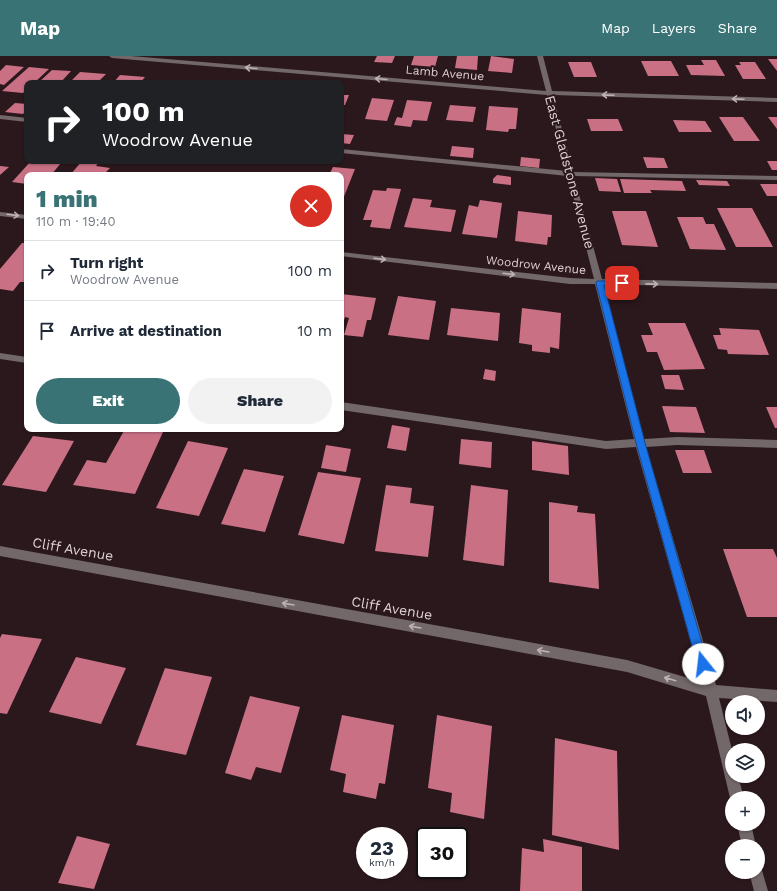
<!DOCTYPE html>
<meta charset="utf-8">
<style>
:root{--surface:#fff;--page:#f2f2f3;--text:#1f2937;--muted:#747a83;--line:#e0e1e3;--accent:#397375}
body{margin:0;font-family:"Work Sans",sans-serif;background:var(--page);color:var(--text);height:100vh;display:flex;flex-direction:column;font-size:15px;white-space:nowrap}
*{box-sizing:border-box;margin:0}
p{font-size:13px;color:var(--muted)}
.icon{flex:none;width:22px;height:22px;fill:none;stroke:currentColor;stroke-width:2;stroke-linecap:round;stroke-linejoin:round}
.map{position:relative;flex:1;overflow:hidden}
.details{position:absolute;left:24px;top:116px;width:320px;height:260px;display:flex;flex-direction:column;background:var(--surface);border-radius:8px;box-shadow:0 1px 3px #0004}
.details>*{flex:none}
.hud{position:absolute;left:24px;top:24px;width:320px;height:84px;border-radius:8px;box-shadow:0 1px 3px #0004;background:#202124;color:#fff;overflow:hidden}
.tools{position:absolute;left:725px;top:639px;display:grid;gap:8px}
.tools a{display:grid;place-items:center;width:40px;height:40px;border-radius:50%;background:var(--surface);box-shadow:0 1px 3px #0004;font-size:20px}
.speed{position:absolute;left:356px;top:771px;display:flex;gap:8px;font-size:20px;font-weight:700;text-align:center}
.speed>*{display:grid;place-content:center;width:52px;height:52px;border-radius:50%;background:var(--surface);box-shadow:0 1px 3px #0004;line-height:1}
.speed small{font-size:10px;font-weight:400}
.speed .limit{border:2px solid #111;border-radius:6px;background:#fff;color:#111}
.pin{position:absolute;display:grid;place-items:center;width:34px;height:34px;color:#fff;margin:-17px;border-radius:8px;box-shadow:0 2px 6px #0006}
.me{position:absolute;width:44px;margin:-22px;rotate:344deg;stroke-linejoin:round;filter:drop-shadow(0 0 3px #0008)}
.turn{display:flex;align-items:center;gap:14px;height:84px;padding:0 12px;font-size:18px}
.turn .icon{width:52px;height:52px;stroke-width:2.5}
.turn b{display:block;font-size:28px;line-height:34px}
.round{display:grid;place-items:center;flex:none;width:42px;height:42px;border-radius:21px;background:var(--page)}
.headline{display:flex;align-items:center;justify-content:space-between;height:68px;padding:0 12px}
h1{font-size:24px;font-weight:800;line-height:30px;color:var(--accent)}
.primary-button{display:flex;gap:8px;margin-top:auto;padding:8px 12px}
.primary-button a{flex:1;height:46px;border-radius:24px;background:var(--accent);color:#fff;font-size:16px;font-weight:800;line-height:46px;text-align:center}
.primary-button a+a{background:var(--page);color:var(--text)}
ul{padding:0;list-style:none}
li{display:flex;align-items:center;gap:12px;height:60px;padding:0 12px;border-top:1px solid var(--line)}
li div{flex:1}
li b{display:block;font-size:15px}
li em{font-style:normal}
header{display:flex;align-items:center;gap:24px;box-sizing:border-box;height:56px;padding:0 20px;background:var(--accent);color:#fff}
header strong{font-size:19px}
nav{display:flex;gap:22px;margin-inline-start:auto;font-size:14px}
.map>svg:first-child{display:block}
.building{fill:#c97085}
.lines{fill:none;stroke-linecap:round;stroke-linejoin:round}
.minor{fill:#726769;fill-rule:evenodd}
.oneway{stroke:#beb1b3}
.route{fill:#1a73e8;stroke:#114b97}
.labels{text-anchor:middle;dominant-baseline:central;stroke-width:4;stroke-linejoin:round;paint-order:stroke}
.far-street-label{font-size:12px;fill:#dfd1d3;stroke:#2b181c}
.street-label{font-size:14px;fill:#dfd1d3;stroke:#2b181c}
</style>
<header>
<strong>Map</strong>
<nav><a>Map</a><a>Layers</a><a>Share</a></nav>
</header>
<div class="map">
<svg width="777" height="835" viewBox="0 0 777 835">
<rect width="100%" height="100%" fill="#2b181c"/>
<!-- building -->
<path class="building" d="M377,0H395L392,7L374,6Z
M414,0H438L435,11L411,9Z
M457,0H478L477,14L455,12Z
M491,0L514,3L512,17L488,15Z
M768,3H777V15Z
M701,4H716L725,20L691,19L686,9H704Z
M641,5H671L679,20H648Z
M568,6H591L597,21H574Z
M739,6H755L766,23H743L735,9H741Z
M6,9L24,11L4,29L0,28V15Z
M29,11L49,13L34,27H27V33L23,37L2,35Z
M52,14L71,15L60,27H38Z
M80,16L106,18L97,27H69Z
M120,19L145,21L140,27H113Z
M164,24L187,26L186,27H160Z
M341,39H349L345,49H341Z
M372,42L394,44L387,65L365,63Z
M407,44L432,46L427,65L413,64L411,71L394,69L397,61L402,62Z
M15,47L27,48V54L23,58L5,56Z
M450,49L476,51L473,66L446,64Z
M489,50L518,52L516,73H509L508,76L486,74Z
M719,61H743L760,85H734Z
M768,61H777V73Z
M587,63H618L623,75H591Z
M673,64L705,65L712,76H679Z
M341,78L354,79L350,88L341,87Z
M452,90L474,92L473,102L450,100Z
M521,101L540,103L539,112L520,110Z
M643,101L664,102L668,112H647Z
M31,105H55L54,106L61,107L51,119H27V128L12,126Z
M82,105L98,107L96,110L110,112L103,119H70Z
M767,105H777V114H772Z
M0,110L9,111L0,119Z
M333,111L355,113L341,148V119H329Z
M497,119L511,121V129L493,127V123Z
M595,122L617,123L621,136L599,135Z
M620,123L682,125L686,135L650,134L652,137H624Z
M696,124L727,125L730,130L699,129Z
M760,128H777V140H767Z
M387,132L401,133L390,173L370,171L372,164H363L373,134L386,135Z
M413,142L432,144L430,151L456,154L451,176L404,171Z
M480,144L502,147L497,182L462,178L469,149L478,151Z
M717,152H752L773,191H736Z
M518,155L552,159L551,181H548L547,189L515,185Z
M612,155H646L658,191L622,189Z
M677,161H703L706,168H714L726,194L690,193Z
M22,187H27V222L24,226H20L13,235L0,233V213Z
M341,238L376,242L371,264H367L363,281L344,279L349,262L345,261L341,274Z
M398,240L436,245L429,284L388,279Z
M451,252L500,257L498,285L447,279Z
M522,252L561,257L559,293L550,291V297L532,295V289L519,287Z
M648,267H685L705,313L664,314L657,296H647L641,279H653Z
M719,272L759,274L769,299L728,298L727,294L718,293L713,279H721Z
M485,313L496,315L495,325L483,323Z
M661,319H679L684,334L665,333Z
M662,350L696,351L705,377L670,376Z
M766,351H777V372H775Z
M392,369L410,372L406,395L387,392Z
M125,373L163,376L135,438L73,429L87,404L106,407Z
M33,380L74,385L46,436L2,429Z
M461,383L492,386L491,412L459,408Z
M188,385L228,392L199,460L156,452Z
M532,385L568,390L569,419L532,414Z
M326,389L351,393L346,416L321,412Z
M675,394H704L712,417H683Z
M244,413L284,420L265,476L221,468Z
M318,416L361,422L344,488L298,479Z
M386,429L412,432L410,447L434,450L428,501L375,495Z
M471,429L508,434L504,510L463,504Z
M549,446L578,450L577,456L595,458L599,533L549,526Z
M723,493H773L777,502V561H747Z
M2,578L42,583L7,658L0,657V582Z
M76,601L126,612L101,668L49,656Z
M165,612L212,621L186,699L136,689Z
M250,640L300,651L281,717L256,711L251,724L225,717Z
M342,659L394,669L385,728L379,727L376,743L343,736L346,718L330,714Z
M437,659L492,670L484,763L450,756L452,737L428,732Z
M555,682L617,695L619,794L552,779Z
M77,780L110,788L94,833L58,827Z
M543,783L582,791V835H520L522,792L544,796Z"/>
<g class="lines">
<!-- minor -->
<path class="minor" d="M109,0H131L546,35L537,0H543L552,35L777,42V46L553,39L573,116L777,120V124L574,120L602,223L777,227V233L603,228L644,383L677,381L777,384V392L677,389L646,391L716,629L777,634V646L719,642L732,694V720H738L744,742H732V746L730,742L706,640L627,616L0,500V490L627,604L702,626L636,391L606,393L341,354V346L606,385L634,383L595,228H570L341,200V196L570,222L594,223L568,120L341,97V93L567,115L547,39L112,2Z
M0,59L27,62V66L0,63Z
M0,156L27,159V163L0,160Z
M0,297L27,301V307L0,303Z
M737,768H751L756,790H742Z
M758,810L761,811L768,835H754L749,816H758Z"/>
</g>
<!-- one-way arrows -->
<defs><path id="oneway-shaft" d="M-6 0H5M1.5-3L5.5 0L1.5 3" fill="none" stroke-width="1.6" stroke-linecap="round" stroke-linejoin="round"/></defs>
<g class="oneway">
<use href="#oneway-shaft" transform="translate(251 12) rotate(-175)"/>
<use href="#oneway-shaft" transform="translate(381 23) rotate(-175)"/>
<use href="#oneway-shaft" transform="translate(608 39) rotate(-178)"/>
<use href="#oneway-shaft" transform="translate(738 43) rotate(-178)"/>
<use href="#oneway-shaft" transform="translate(13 159) rotate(7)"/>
<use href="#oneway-shaft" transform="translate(380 203) rotate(7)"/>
<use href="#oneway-shaft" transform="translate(509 218) rotate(7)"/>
<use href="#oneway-shaft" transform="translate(652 228) rotate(1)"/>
<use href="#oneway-shaft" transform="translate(288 548) rotate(-170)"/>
<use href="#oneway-shaft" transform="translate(415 571) rotate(-170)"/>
<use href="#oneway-shaft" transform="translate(543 595) rotate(-170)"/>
<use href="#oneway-shaft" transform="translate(670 623) rotate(-164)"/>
</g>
<!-- route -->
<path class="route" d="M597,225H622L626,227L622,230L604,229L645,387L708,608L707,611L703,613L699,611L697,608L636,387L596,227Z"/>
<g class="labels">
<!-- far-street labels -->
<g class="far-street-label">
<text transform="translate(445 17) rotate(5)">Lamb Avenue</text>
<text transform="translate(536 209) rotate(6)">Woodrow Avenue</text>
</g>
<!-- street labels -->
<g class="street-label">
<text transform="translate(570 116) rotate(75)">East Gladstone Avenue</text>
<text transform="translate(73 493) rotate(10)">Cliff Avenue</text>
<text transform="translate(392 552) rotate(10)">Cliff Avenue</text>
</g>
</g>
</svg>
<div class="tools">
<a><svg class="icon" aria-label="sound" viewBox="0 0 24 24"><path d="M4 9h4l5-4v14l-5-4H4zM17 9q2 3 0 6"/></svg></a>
<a><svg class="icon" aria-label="layers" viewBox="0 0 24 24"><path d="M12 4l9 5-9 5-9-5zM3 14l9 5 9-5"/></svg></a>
<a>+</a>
<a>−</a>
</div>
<div class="speed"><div>23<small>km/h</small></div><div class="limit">30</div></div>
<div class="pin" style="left:622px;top:227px;background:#d93025"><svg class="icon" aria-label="arrive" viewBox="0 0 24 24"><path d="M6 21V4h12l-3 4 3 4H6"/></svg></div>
<svg class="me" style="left:703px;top:608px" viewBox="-20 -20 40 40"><circle r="19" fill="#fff"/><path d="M0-13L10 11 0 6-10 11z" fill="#1a73e8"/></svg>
<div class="hud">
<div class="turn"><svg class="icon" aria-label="right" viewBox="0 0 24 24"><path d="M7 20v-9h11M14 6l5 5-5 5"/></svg><div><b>100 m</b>Woodrow Avenue</div></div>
</div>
<section class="details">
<div class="headline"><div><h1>1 min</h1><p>110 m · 19:40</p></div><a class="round" style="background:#d93025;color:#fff"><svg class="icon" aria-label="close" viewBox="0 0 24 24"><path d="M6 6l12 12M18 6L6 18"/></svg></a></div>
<ul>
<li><svg class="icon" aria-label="right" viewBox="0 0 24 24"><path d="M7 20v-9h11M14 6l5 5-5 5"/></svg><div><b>Turn right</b><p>Woodrow Avenue</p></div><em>100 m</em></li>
<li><svg class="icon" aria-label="arrive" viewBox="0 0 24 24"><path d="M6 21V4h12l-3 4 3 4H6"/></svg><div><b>Arrive at destination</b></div><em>10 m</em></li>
</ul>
<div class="primary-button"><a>Exit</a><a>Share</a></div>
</section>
</div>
